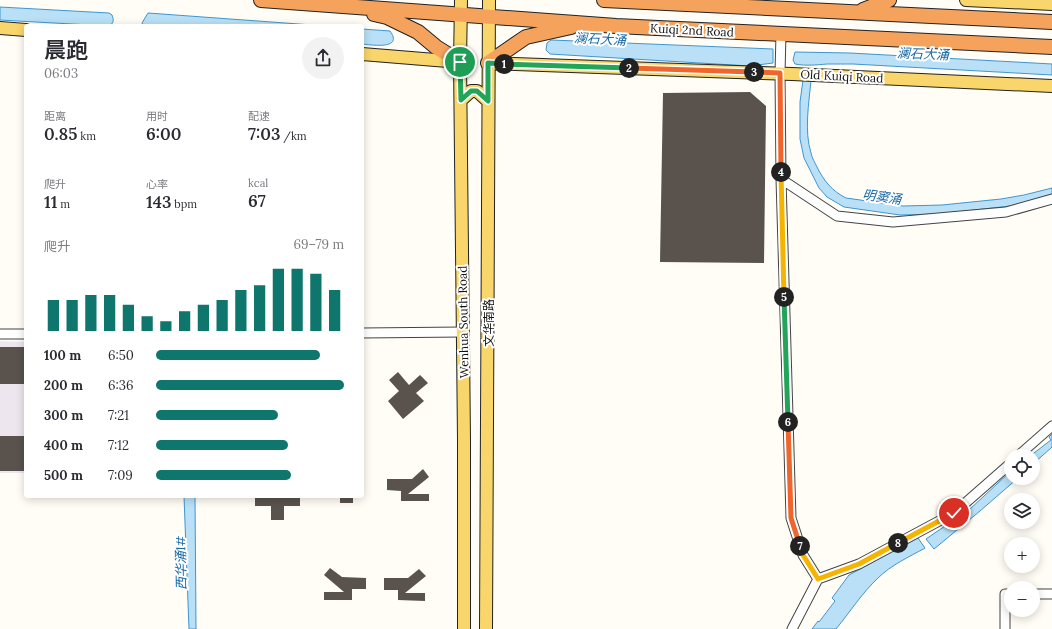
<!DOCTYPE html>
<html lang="zh">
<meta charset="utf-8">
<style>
body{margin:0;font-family:Lora,"Noto Sans SC",serif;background:#f2f2f3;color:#2b2b33;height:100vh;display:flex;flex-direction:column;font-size:15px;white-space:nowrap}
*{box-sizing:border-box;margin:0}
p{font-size:13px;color:#7c7c81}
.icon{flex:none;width:22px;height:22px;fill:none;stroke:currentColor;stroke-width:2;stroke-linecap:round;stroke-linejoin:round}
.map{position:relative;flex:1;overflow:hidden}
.drawer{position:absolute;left:24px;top:24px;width:340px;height:474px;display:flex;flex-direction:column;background:#fff;border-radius:4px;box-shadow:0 2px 10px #0003}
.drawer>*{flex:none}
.buttons{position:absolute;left:1004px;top:449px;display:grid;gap:8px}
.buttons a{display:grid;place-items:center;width:36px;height:36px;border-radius:50%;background:#fff;box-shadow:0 2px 10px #0003;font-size:20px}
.pin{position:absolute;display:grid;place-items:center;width:34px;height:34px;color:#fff;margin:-17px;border:2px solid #fff;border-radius:50%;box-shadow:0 1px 4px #0007}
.km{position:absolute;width:20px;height:20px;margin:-10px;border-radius:50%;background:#222;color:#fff;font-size:11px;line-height:20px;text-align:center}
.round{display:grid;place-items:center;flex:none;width:42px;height:42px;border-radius:21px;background:#f2f2f3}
.overview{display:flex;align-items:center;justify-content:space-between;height:68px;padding:0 20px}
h1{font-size:22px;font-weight:600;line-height:30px}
.figures{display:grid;grid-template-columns:repeat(3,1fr);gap:6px;height:68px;padding:4px 20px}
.figures div{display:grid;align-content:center}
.figures b{font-size:17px;font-weight:600}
.figures small{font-size:11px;font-weight:400}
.figures p{font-size:11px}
.chart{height:112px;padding:8px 20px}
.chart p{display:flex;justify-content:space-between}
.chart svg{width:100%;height:72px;margin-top:4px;stroke:#0f766e;stroke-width:6}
ul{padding:0 20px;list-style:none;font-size:13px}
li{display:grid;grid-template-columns:64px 48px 1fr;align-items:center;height:30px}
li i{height:10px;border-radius:5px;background:#0f766e}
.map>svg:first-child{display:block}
.industrial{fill:#eee6ef}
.water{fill:#b9e0f7;stroke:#3f96cf}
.building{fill:#5a524d}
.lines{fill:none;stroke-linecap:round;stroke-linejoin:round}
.minor-casing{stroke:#444;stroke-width:11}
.major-casing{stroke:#222;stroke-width:14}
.highway-casing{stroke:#222;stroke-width:16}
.minor{stroke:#fff;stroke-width:9}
.major{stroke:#f9d66b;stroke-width:12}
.highway{stroke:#f5a25d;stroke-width:14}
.split-1-casing{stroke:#fff;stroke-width:8}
.split-2-casing{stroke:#fff;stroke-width:8}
.split-3-casing{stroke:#fff;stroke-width:8}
.split-4-casing{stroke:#fff;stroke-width:8}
.split-5-casing{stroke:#fff;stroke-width:8}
.split-6-casing{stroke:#fff;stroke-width:8}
.split-7-casing{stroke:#fff;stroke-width:8}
.split-8-casing{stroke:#fff;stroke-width:8}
.split-9-casing{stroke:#fff;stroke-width:8}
.split-1{stroke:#22a559;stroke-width:5}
.split-2{stroke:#22a559;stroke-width:5}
.split-3{stroke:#f0652b;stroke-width:5}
.split-4{stroke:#f0652b;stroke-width:5}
.split-5{stroke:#f5b400;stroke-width:5}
.split-6{stroke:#22a559;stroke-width:5}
.split-7{stroke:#f0652b;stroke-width:5}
.split-8{stroke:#f5b400;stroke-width:5}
.split-9{stroke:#f5b400;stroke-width:5}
.labels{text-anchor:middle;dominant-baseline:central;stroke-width:4;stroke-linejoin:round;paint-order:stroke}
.street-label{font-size:12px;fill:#111;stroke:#fff}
.water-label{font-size:13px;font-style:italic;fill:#1768a6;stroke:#fff}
</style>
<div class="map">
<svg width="1052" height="629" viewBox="0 0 1052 629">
<rect width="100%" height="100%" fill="#fffdf5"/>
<path class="industrial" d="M0,341L26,342V473H0Z"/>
<path class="water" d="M0,7L109,13L112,15C114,20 114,24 108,26L0,20Z
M148,13L326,26H143L142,23Z
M362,29L390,31C404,50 371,45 362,44Z
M551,40L773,49V63L750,66L550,54L546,50L547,43Z
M795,52L850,53L1052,64V75L853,64C845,64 836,64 827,64C816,65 806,66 795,64L793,60Z
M803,80H811C809,103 804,131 811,153C812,158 815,163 817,167C824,181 832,191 846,198L903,206L942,205L1001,199L1024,195L1052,188V195L1010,206L938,214L900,215L844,207L827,197L819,188L804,158L800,139V102Z
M1052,434V447L1033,464V456H1030L1051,440L1049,437Z
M1011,471V478H1018L980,511L934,549L926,539L970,509Z
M184,496H195L196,629H189Z
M918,538L925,548C909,557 891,565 878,578C862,593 850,612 836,629H812L818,621L819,622L835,601L832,598L849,575Z"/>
<path class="building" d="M750,92L766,106L764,263L660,262L663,93Z
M0,347H26V384H0Z
M398,372L409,385L420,375L428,383L416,393L424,401L403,419L388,401L399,391L389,380Z
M0,436H26V471H0Z
M423,469L429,477L408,494H429V501H401V491L387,490V479H412Z
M255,496H300V506H284V520H271V506H255Z
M340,496H353V503H340Z
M330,568L342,577L366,578V589H352V600H324V592H344L324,575Z
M419,569L426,576L405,593H425V601L398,600V590H384V578H408Z"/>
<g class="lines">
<g class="minor-casing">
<path id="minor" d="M781,34L780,73L781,179L791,518L803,555L818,579
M781,179L837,216L893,222L1006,212L1052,199
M362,333L463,332
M0,334H26
M1018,456L1052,426
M1033,594H1052
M792,629L818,579L859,564L954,513L1011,463
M1005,629V594H1011"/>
</g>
<g class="major-casing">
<path id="major" d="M461,0L460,62L464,439V629
M966,0L1052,4
M0,28L26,30
M362,54L460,62
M488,63L792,74L1052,86
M461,100L471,91H477L488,101
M486,629L489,0"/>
</g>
<g class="highway-casing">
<path id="highway" d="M261,0L616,26L1052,47
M604,0L1052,22
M863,10L889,0
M374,14L387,17L418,32L436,47L460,62
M488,63L526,37L571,27"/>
</g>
<use href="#minor" class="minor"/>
<use href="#major" class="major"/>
<use href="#highway" class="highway"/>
</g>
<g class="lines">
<g class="split-1-casing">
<path id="split-1" d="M460,62L461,100L471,91H477L488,101V63L504,64"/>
</g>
<g class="split-2-casing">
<path id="split-2" d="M504,64L629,68"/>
</g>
<g class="split-3-casing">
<path id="split-3" d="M629,68L754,72"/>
</g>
<g class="split-4-casing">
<path id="split-4" d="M754,72L780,73L781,172"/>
</g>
<g class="split-5-casing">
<path id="split-5" d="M781,172L784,297"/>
</g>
<g class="split-6-casing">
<path id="split-6" d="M784,297L788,422"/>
</g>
<g class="split-7-casing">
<path id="split-7" d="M788,422L791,518L800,546"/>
</g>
<g class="split-8-casing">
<path id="split-8" d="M800,546L803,555L818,579L859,564L898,543"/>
</g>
<g class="split-9-casing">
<path id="split-9" d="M898,543L954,513"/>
</g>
<use href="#split-1" class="split-1"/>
<use href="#split-2" class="split-2"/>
<use href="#split-3" class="split-3"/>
<use href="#split-4" class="split-4"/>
<use href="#split-5" class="split-5"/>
<use href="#split-6" class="split-6"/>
<use href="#split-7" class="split-7"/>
<use href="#split-8" class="split-8"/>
<use href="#split-9" class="split-9"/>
</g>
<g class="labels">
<g class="street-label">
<text transform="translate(692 30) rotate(3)">Kuiqi 2nd Road</text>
<text transform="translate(842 76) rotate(3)">Old Kuiqi Road</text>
<text transform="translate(463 322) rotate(-91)">Wenhua South Road</text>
<text transform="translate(488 323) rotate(-90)">文华南路</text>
</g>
<g class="water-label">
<text transform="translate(600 39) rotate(3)">澜石大涌</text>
<text transform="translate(923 54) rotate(2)">澜石大涌</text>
<text transform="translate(882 197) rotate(8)">明窦涌</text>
<text transform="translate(181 563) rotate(-91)">西华涌1#</text>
</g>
</g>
</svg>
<div class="buttons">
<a><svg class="icon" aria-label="locate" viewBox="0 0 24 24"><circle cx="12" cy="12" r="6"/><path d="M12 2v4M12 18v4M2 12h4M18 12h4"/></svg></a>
<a><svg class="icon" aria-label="layers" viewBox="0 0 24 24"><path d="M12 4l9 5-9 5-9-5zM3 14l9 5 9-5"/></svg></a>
<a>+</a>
<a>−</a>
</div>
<div class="pin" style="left:460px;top:62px;background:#1e9e55"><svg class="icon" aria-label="arrive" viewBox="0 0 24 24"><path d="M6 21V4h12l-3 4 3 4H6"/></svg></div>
<div class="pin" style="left:954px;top:513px;background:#d93025"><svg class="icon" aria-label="check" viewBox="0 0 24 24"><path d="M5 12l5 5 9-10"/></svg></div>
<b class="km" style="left:504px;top:64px">1</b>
<b class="km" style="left:629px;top:68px">2</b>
<b class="km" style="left:754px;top:72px">3</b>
<b class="km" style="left:781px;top:172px">4</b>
<b class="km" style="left:784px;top:297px">5</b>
<b class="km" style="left:788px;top:422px">6</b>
<b class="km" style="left:800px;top:546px">7</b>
<b class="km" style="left:898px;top:543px">8</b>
<section class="drawer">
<div class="overview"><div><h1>晨跑</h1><p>06:03</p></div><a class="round"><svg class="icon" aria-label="share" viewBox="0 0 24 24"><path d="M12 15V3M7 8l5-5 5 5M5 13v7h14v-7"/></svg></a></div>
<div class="figures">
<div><p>距离</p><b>0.85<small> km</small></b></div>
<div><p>用时</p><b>6:00</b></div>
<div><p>配速</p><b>7:03<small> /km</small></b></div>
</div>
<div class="figures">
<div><p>爬升</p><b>11<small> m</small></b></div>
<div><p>心率</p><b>143<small> bpm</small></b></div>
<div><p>kcal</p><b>67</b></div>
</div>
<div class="chart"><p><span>爬升</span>69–79 m</p>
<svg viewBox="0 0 160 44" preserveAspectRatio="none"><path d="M5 44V25M15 44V25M25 44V22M35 44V22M45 44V28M55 44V35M65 44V38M75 44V32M85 44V28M95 44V25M105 44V19M115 44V16M125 44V6M135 44V6M145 44V9M155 44V19"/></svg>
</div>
<ul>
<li><b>100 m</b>6:50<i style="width:87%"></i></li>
<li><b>200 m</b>6:36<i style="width:100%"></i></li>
<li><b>300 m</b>7:21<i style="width:65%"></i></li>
<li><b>400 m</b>7:12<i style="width:70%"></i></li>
<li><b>500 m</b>7:09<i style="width:72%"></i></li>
</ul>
</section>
</div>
